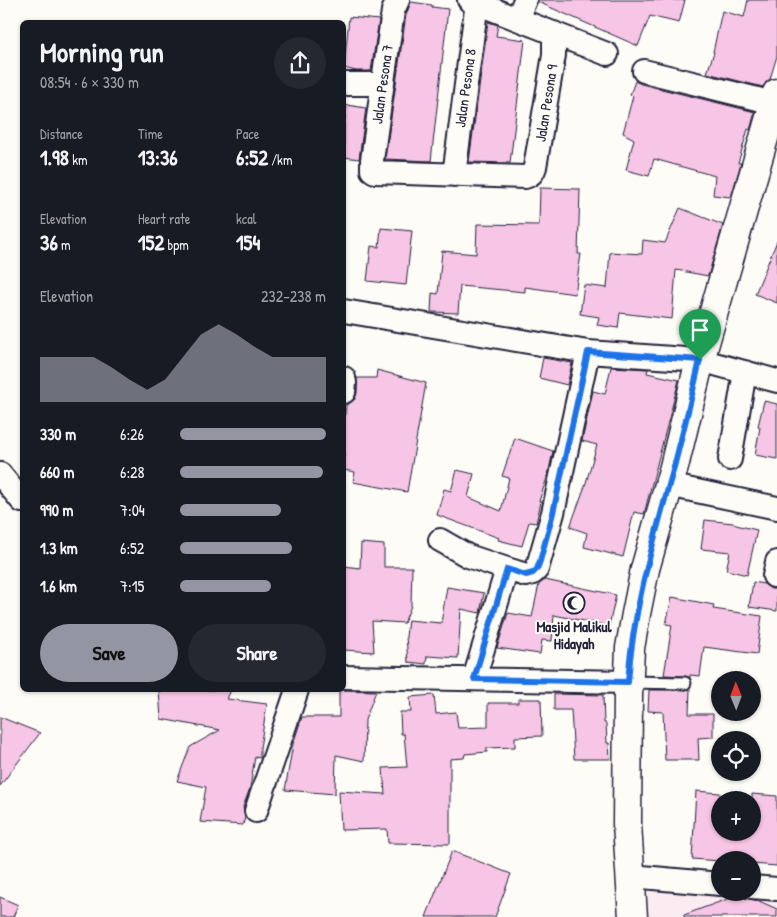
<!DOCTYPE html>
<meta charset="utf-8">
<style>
body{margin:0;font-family:"Patrick Hand",sans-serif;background:#242831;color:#f1f3f6;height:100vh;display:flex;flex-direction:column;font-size:19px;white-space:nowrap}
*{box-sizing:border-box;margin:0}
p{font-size:16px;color:#9ea1a6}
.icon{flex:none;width:28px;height:28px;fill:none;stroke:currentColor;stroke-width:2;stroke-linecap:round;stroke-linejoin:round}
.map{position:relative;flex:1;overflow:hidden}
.side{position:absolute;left:20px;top:20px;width:326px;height:672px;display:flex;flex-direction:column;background:#171b24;border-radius:8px;box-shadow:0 1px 4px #0004}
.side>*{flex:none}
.needle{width:32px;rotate:359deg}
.controls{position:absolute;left:711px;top:671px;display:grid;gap:10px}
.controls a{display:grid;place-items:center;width:50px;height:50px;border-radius:50%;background:#171b24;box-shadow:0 1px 4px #0004;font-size:25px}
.pin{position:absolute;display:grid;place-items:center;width:42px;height:42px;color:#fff;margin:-51px -21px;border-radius:50% 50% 50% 0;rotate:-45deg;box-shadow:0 0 5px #0007}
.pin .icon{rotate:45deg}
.round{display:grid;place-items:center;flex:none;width:52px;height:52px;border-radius:26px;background:#242831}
.head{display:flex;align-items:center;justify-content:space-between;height:85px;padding:0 20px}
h1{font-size:28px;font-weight:800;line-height:38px}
.stats{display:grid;grid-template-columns:repeat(3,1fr);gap:8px;height:85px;padding:5px 20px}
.stats div{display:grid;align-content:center}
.stats b{font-size:21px;font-weight:800}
.stats small{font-size:14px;font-weight:400}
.stats p{font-size:14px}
.chart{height:140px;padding:10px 20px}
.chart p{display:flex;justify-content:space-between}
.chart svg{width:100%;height:90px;margin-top:5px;fill:#9495a2;opacity:.7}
.button{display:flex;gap:10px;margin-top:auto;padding:10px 20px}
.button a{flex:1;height:58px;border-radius:30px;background:#9495a2;color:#111;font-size:20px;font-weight:800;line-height:58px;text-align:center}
.button a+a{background:#242831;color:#f1f3f6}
ul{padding:0 20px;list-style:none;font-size:16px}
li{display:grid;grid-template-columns:80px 60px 1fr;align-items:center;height:38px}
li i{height:12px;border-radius:6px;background:#9495a2}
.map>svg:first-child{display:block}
.built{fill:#fbecf2}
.building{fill:#f7c5e5;stroke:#22223b}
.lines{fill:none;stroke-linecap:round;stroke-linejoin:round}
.service-casing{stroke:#22223b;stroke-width:15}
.minor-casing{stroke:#22223b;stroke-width:26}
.tertiary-casing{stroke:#22223b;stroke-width:31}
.service{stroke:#fdfcf7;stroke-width:11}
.minor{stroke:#fdfcf7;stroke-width:22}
.tertiary{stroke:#fdfcf7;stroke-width:28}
.route-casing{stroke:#fff;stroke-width:10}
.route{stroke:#1a73e8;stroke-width:6}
.labels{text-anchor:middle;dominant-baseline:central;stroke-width:4;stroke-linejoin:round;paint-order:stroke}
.street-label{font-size:15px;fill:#22223b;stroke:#fdfcf7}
.poi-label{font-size:15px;font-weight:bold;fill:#22223b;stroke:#fdfcf7}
</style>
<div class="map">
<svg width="777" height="917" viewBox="0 0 777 917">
<rect width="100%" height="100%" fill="#fdfcf7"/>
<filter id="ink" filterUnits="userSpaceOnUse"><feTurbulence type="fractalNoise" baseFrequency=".02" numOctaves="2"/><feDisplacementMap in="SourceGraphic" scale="10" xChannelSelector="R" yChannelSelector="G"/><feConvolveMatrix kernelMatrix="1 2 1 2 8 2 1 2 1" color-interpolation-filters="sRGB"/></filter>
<g filter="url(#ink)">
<path class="built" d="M631,876L720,892H752L777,896V917H614Z"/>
<path class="building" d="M538,0H685L679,23L650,16L638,46L538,2Z
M748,0H777V56L770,79L766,82L763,87L707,73L714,52H713L722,11L744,17Z
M411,2L432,5V7L448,9L431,161L385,159L406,15Z
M349,17L379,20L371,71H356L344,68Z
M488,22L498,25L496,36L525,40L510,163L469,162Z
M635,81L641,84L755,112L750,130L748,129L738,163H741L731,197L713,195L715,176L654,159L649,176L626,170L634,139L623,133L633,96L630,95Z
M347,105L366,108L359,159L344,157V123Z
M540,188L580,189L578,254H581L575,294L525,287V292L460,286L458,313L431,312L432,293L438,294L442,251L476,254L477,224L539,225Z
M680,208L723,225L708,276L676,270L672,319L620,313L618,328L597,325L599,317L580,314L584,285L607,288L610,252L642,254L643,240L665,243Z
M381,228L412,231L406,285L367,281L371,246L379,247Z
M777,241V303L755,294Z
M543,358L572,363L567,385L539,378Z
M611,367L648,369L647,373L679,380L644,514L634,512L623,557L584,547L587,533L570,527L585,486L597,445L582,441L593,391L605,394Z
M377,370L426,383L407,492L353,482L355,472L344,470V424L346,405L355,399L357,393V378H376Z
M764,401L777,404V459L755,455L760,427L758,426Z
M515,438L553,451L548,475L539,501L541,502L536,523L529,522L522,546L498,540L499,538L437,515L444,489L451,491L457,470L474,474L468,497L501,511L509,478L502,476Z
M705,520L733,523L736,525L757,530L747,575L726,570L730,552L701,549Z
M361,543L384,545V567H412L411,606L404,623L372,621L374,652L344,650V566L360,568Z
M545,580L616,595L609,626L554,615L552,641L542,640L540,654L497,648L508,613L532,617L539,584Z
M753,582L764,584L771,589H777V611L749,607Z
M447,587L484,593L480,613L461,609L458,658L427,656L426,664L408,662L406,636L408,620L441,623Z
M672,597L714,605L713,609L762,616L757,654L704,647L700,676L690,675V678L685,676L664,675L672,625L666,624Z
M690,689L689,714H713V737L698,738L699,760H665L663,712L648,711L649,690H685Z
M159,690H231L227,699L267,704L260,748V758L255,757L250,788L243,807L245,817L243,825L200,822L206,787L177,781L190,747L220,730L161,719Z
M339,690L376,691L365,720L364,761L336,755L335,794L285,790L293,744L302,717H339Z
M554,694L603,695L604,723H606L607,743H609L610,759H574L571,710H554Z
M434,695L436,714L456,712L458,728L488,727V703H518V699H541L542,736L515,737V747L487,748V752L465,754L464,758L450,759V844L388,843L387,829L341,830L339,791L385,794L383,768L407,767L404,734H401L400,712H411L410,697Z
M0,717L40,733L0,786Z
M696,791L720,793V832H752V794L777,796V866L752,864V860L720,861L692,859Z
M452,851L511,874L495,917H426Z
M741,894L745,898L759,901L777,909V917H684V915Z
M0,897L18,905L13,917H0Z"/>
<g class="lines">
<g class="service-casing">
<path id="service" d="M628,682L685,683"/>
</g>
<g class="minor-casing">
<path id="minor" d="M398,0L393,11L372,160V170L375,172L525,177C531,175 533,173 535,167L554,55V33
M469,0L517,19L525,0
M517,19L607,54
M644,71L774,103
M344,84H383
M454,175L477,2
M344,311L588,352L700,360L777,381
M344,378L345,383L344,392
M730,459L745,372
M0,474L22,501
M668,485L777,508
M440,540L468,556L507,569L526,575L533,573L537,569L553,513L588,352
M774,576L777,562
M344,677L628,682
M474,679L507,569
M256,811L297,690
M631,876L720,884
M752,887L777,889"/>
</g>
<g class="tertiary-casing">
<path id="tertiary" d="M633,917L627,824L628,696L630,648L636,614L645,569L674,467L700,360L777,93"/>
</g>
<use href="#service" class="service"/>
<use href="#minor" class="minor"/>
<use href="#tertiary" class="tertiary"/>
</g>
</g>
<g class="lines" filter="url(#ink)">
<g class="route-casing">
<path id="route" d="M588,352L700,360C692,396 683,432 674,467C654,539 633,608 628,682L474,679L507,569L526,575L533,573L537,569L540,561L553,513Z"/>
</g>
<use href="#route" class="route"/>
</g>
<defs>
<g id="mosque-ring" transform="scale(1.125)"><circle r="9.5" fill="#fdfcf7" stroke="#22223b" stroke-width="1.5"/><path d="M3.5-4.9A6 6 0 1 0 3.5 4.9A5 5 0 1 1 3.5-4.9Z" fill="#22223b"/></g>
</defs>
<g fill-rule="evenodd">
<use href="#mosque-ring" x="574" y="603"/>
</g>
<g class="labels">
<g class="street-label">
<text transform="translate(382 84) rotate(-82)">Jalan Pesona 7</text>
<text transform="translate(465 88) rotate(-82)">Jalan Pesona 8</text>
<text transform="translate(546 103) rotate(-81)">Jalan Pesona 9</text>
</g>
<g class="poi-label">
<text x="574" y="626">Masjid Malikul<tspan x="574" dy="17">Hidayah</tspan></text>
</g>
</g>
</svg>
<div class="controls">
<a><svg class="needle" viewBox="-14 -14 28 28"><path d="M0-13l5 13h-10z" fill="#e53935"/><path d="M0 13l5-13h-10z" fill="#9ea1a6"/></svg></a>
<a><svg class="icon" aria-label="locate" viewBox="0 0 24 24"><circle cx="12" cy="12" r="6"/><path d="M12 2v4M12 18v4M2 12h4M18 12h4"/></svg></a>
<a>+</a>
<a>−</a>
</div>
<div class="pin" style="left:700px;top:360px;background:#1e9e55"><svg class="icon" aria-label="arrive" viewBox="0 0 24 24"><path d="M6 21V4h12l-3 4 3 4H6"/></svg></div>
<section class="side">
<div class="head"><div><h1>Morning run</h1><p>08:54 · 6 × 330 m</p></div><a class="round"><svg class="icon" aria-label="share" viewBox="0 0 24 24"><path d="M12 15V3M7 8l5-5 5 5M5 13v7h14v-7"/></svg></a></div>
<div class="stats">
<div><p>Distance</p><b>1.98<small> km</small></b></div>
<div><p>Time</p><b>13:36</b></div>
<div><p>Pace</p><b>6:52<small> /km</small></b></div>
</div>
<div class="stats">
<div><p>Elevation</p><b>36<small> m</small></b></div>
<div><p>Heart rate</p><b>152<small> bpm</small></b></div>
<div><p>kcal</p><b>154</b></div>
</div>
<div class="chart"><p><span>Elevation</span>232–238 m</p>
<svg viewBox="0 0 160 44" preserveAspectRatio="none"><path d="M0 44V22L10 22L20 22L30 22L40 27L50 33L60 38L70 33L80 22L90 11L100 6L110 11L120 17L130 22L140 22L150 22L160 22V44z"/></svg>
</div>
<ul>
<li><b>330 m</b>6:26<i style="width:100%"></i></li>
<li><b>660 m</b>6:28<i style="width:98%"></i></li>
<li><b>990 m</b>7:04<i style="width:69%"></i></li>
<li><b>1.3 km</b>6:52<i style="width:77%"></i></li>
<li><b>1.6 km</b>7:15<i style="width:62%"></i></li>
</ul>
<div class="button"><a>Save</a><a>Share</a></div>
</section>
</div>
